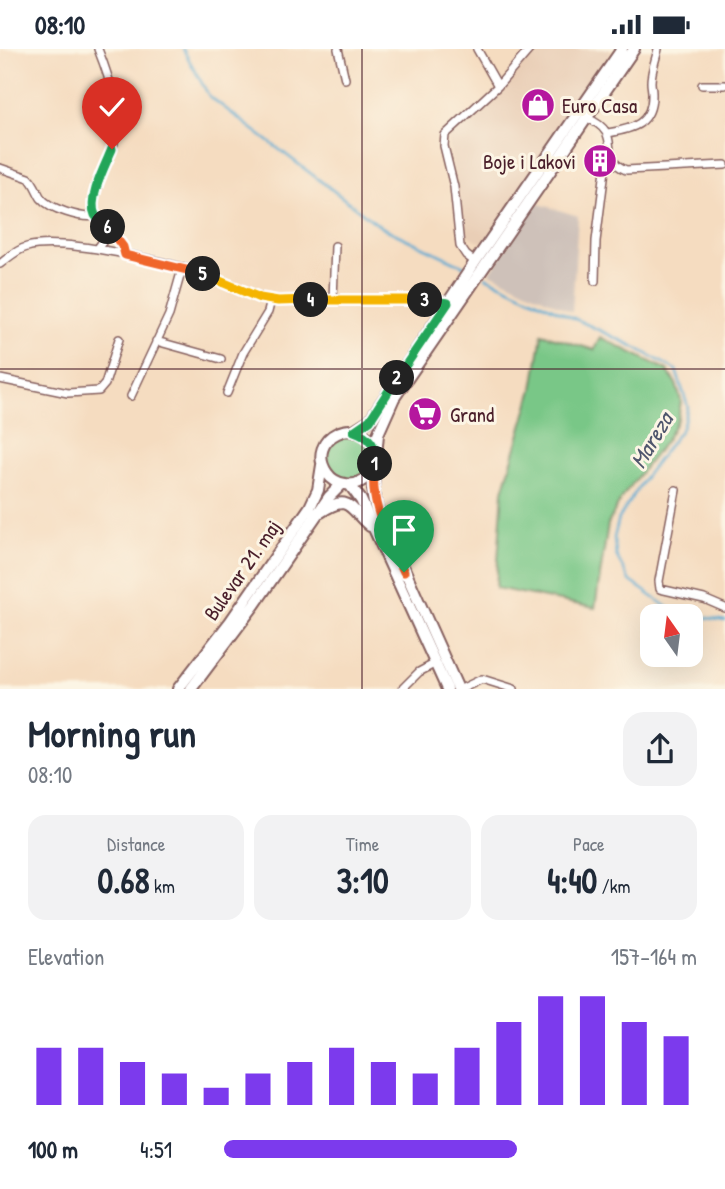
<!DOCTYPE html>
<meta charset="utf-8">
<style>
body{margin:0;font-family:"Patrick Hand",sans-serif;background:#f2f2f3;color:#1f2937;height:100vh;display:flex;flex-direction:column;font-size:26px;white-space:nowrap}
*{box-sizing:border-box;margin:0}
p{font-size:23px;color:#747a83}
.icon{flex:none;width:38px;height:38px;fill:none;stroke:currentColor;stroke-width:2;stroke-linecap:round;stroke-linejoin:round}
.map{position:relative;height:640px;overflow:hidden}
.side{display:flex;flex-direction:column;background:#fff;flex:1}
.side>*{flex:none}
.needle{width:46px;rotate:346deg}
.controls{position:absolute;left:640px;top:555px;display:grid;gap:14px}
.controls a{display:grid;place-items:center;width:63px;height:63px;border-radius:14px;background:#fff;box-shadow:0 7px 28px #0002;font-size:35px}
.pin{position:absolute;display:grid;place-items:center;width:60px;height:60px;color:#fff;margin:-72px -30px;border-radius:50% 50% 50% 0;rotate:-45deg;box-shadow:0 0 7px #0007}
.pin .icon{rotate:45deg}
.km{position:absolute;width:35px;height:35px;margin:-18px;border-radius:50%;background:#222;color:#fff;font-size:19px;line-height:35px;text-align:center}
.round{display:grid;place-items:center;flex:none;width:74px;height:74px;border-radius:21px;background:#f2f2f3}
.headline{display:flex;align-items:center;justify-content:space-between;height:119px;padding:0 28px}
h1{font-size:38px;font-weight:800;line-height:52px}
.figures{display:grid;grid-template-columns:repeat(3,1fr);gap:10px;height:119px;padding:7px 28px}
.figures div{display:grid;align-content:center;border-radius:18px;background:#f2f2f3;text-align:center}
.figures b{font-size:35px;font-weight:800}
.figures small{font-size:19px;font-weight:400}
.figures p{font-size:19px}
.chart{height:196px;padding:14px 28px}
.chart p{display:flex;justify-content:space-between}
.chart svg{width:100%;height:126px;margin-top:7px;stroke:#7c3aed;stroke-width:6}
ul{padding:0 28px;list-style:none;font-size:23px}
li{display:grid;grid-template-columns:112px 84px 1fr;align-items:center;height:52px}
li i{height:18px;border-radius:9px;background:#7c3aed}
.status{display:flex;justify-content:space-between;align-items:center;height:49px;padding:0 35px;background:#fff;direction:ltr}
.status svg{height:19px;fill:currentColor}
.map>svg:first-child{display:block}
.built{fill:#e9ceb6}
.industrial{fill:#cec1b9}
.green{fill:#79c787;stroke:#627359;stroke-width:2}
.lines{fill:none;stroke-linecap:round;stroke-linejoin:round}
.stream{stroke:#56a9d1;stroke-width:2.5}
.street-casing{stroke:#86615f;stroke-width:10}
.primary-casing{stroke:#86615f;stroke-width:14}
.street{stroke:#fff;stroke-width:7}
.primary{stroke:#fff;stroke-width:10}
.split-1-casing{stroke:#fff;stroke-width:14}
.split-2-casing{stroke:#fff;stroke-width:14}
.split-3-casing{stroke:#fff;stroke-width:14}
.split-4-casing{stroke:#fff;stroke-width:14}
.split-5-casing{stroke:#fff;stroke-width:14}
.split-6-casing{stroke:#fff;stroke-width:14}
.split-7-casing{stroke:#fff;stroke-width:14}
.split-1{stroke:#f0652b;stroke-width:9}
.split-2{stroke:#22a559;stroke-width:9}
.split-3{stroke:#22a559;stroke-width:9}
.split-4{stroke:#f5b400;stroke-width:9}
.split-5{stroke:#f5b400;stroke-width:9}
.split-6{stroke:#f0652b;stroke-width:9}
.split-7{stroke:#22a559;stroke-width:9}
.grid{fill:none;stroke:#4a1f2b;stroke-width:2;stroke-opacity:0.55}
.labels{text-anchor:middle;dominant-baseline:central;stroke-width:6;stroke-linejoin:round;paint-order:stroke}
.poi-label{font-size:21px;fill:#4a1f2b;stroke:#fcf5e5;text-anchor:start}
.street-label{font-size:21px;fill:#4a1f2b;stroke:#fcf5e5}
.water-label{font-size:23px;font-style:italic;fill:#4f566d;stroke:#fcf5e5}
</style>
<div class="status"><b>08:10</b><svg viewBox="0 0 49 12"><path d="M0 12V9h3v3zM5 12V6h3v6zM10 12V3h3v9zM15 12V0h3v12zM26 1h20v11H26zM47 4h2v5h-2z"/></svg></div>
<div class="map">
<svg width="725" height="640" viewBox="0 0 725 640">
<rect width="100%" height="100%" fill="#fcf5e5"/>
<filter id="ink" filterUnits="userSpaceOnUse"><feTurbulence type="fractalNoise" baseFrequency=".0143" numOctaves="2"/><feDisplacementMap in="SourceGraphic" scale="14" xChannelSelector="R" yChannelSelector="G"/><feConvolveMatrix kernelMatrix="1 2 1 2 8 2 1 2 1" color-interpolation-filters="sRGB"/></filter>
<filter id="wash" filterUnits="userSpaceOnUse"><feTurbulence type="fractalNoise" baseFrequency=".00686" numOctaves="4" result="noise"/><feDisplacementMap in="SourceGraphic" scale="28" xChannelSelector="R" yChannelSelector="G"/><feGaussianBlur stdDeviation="1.57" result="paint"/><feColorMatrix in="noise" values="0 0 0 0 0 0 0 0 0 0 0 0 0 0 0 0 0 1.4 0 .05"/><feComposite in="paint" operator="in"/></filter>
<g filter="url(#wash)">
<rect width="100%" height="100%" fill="#f5dcc0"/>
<path class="built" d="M535,0H609L611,4L485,195L463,185L448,90L449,85L516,25Z"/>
<path class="industrial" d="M536,154L578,167L572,263L490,224Z"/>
<path class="green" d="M542,285L594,301L600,288L667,321L676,335L681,352L678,370L666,391L622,448L608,475L595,559L496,539L503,442L533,340Z
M327 409a22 22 0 1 1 44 0a22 22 0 1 1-44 0Z"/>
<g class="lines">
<path class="stream" d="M183,0L209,47L381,178L466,218
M486,228L633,297L676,321L688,358L682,379L645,428L619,469L614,489L616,506L629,531L674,563L725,572"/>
</g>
</g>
<g filter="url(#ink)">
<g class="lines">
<g class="street-casing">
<path id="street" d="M98,0C110,30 123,69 112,101C105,119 94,137 93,157C93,172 121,185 125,206
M338,0L345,30
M477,0L498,37
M702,36H725
M587,69C627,86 594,107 626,121L725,116
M608,84C633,80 653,75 652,44C652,40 651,37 651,33C651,22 656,10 658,0
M0,119L29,129C35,135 37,143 41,149C50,160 82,170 95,167
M98,199L111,181
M475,213L466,206L460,197L454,138L444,97L445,86L498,37L530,0
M0,215C8,209 16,201 27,198C62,188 170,213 206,226C228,234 248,247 271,251H433L448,254
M595,232L596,192L606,113L610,106
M333,251L335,197
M156,292L221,310
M0,330L68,344L99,342L105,335L119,290
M227,344L243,304L268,263L271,251
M131,347L169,266L182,220
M676,441L659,532L660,540L704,550L725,559
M402,640L419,623L434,615
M461,640L482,630L514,640"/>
</g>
<g class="primary-casing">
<path id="primary" d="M354,381L370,371L475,213L622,0
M373,421C367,430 357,437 345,435C338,434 331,430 327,424C303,389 362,360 375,402
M350,436L361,451L447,640
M321,463C350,443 350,461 370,477
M178,640L230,573L310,458L318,441L322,416
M191,640L255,555L329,448L342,435
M458,640L376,457L373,440L378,385L394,349L634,0"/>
</g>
<use href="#street" class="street"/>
<use href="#primary" class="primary"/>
</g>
</g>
<g class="lines" filter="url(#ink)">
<g class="split-1-casing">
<path id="split-1" d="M375,415C368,456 388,486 404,523"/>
</g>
<g class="split-2-casing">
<path id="split-2" d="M375,415C378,398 370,387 354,382L370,371L397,329"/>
</g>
<g class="split-3-casing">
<path id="split-3" d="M397,329L448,254L425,251"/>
</g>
<g class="split-4-casing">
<path id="split-4" d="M311,251H425"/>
</g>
<g class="split-5-casing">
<path id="split-5" d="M203,225L260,249L278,252L311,251"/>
</g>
<g class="split-6-casing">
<path id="split-6" d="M108,178L123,198L125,206L203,225"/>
</g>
<g class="split-7-casing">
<path id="split-7" d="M108,178C103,174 98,171 95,166C87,150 106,115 112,100"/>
</g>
<use href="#split-1" class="split-1"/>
<use href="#split-2" class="split-2"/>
<use href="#split-3" class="split-3"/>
<use href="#split-4" class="split-4"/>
<use href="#split-5" class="split-5"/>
<use href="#split-6" class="split-6"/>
<use href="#split-7" class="split-7"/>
</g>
<path class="grid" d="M362,0V640M0,320H725"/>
<defs>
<g id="shop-disc" transform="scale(1.75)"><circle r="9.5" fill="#b5179e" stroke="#fcf5e5"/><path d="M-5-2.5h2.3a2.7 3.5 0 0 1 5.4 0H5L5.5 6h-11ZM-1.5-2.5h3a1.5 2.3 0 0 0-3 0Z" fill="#fff"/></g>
<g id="building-disc" transform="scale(1.75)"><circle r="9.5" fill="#b5179e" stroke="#fcf5e5"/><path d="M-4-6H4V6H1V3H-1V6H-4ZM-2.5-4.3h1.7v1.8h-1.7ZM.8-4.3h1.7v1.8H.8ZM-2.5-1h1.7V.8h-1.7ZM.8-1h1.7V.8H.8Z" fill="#fff"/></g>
<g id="supermarket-disc" transform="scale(1.75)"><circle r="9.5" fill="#b5179e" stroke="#fcf5e5"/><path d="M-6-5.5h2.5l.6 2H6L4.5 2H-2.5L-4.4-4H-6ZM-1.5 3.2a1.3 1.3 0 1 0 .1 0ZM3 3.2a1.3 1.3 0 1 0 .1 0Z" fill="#fff"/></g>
</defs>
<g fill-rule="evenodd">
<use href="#shop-disc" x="538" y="56"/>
<use href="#building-disc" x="600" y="112"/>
<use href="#supermarket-disc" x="425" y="365"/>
</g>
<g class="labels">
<g class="poi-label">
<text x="562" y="56">Euro Casa</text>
<text x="576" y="112" text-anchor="end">Boje i Lakovi</text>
<text x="450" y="365">Grand</text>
</g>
<g class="street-label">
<text transform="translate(242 521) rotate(-55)">Bulevar 21. maj</text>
</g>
<g class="water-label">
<text transform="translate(651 391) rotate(-59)">Mareza</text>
</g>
</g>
</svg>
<div class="controls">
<a><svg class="needle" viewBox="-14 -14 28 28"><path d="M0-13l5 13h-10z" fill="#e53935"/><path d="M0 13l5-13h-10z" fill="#747a83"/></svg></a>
</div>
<div class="pin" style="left:404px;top:523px;background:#1e9e55"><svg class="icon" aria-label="arrive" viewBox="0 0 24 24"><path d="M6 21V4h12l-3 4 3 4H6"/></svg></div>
<div class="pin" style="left:112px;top:100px;background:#d93025"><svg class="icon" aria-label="check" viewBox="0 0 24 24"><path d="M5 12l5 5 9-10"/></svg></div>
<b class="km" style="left:375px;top:415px">1</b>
<b class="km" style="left:397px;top:329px">2</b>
<b class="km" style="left:425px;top:251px">3</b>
<b class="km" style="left:311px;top:251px">4</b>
<b class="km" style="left:203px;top:225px">5</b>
<b class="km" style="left:108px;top:178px">6</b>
</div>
<section class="side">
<div class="headline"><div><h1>Morning run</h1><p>08:10</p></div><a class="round"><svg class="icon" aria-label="share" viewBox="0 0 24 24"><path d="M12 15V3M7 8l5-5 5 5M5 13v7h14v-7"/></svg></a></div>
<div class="figures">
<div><p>Distance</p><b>0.68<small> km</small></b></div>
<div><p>Time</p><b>3:10</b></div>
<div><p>Pace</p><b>4:40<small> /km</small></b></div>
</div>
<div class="chart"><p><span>Elevation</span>157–164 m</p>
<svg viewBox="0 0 160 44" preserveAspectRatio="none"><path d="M5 44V24M15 44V24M25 44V29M35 44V33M45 44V38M55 44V33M65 44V29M75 44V24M85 44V29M95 44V33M105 44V24M115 44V15M125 44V6M135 44V6M145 44V15M155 44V20"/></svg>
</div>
<ul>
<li><b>100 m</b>4:51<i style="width:62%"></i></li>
</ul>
</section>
